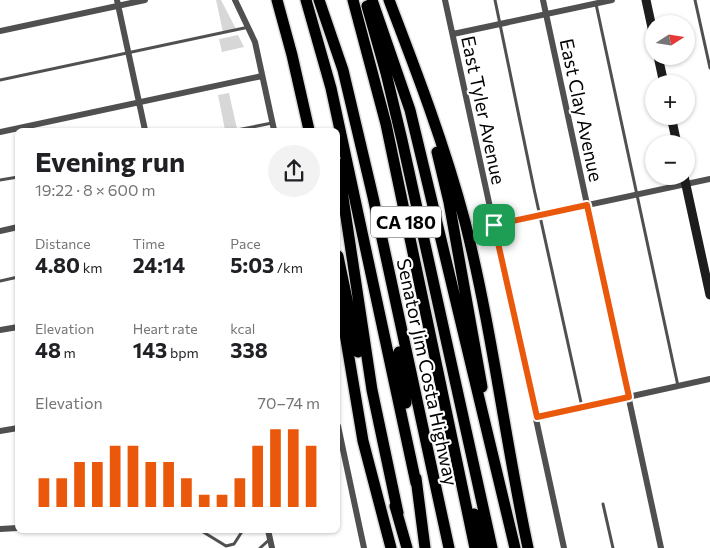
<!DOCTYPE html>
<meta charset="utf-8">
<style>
body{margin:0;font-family:Commissioner,sans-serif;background:#f2f2f2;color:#202124;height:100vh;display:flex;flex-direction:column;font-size:19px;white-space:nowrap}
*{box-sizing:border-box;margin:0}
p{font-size:16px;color:#757577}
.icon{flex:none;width:28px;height:28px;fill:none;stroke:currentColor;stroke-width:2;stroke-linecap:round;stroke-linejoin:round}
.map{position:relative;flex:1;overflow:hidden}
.drawer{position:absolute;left:15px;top:128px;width:325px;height:405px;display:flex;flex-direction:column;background:#fff;border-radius:8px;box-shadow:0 1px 4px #0004}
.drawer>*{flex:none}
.needle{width:32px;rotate:78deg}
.buttons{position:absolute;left:645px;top:15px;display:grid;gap:10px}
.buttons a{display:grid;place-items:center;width:50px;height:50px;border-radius:50%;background:#fff;box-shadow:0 1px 4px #0004;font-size:25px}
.pin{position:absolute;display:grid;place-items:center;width:42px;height:42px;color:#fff;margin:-21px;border-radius:10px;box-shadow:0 2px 8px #0006}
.round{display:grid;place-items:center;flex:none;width:52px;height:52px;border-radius:26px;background:#f2f2f2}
.head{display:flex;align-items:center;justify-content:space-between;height:85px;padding:0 20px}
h1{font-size:28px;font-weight:700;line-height:38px}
.metrics{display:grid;grid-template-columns:repeat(3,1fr);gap:8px;height:85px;padding:5px 20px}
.metrics div{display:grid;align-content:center}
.metrics b{font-size:21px;font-weight:700}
.metrics small{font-size:14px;font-weight:400}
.metrics p{font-size:14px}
.chart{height:140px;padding:10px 20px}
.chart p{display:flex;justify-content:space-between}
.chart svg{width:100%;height:90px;margin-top:5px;stroke:#ea580c;stroke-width:6}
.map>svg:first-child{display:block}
.green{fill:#d7d7d7}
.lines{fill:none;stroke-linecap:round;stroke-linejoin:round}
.highway-casing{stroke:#dbdbdb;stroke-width:14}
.lane{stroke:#505050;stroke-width:3}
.street{stroke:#505050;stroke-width:6}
.secondary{stroke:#1d1d1d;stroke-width:9}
.highway{stroke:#000;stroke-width:11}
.route-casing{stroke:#fff;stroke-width:10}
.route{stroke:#ea580c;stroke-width:6}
.labels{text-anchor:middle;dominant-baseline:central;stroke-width:4;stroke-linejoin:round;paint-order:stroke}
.shield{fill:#fff;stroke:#4c4c4c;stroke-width:1}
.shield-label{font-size:18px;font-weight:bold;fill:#000}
.street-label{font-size:19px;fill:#000;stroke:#fff}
</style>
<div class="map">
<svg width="710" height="548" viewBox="0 0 710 548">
<rect width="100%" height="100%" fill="#fff"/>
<path class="green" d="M216,0H221L236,29L223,32Z
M238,35L244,47L222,52L219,39Z
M229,93L237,129L225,130L218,95Z"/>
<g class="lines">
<g class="highway-casing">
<path id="highway" d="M277,0L292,55L309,130
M306,0L331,88L416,483
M319,0L343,70L373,197L449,548
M353,0L386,124L475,548
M372,0L410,110L515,548
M389,0C417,73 445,146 465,222C492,329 505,440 528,548
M367,6L386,73L402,140L492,548
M437,152L449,202L482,387
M338,164L372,390L398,513
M338,256L358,352
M338,292L363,441L391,548
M399,352L406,403
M416,478L425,548
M395,506L407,548
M474,514L485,548"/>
</g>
<path class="lane" d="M495,0L534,189L582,407
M695,0L710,68
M596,4L678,386
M0,80L249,27
M237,130L272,123
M0,180L18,177
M0,281L18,277
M603,504L613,548
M200,530L226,546L234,544L243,530
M260,548L270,539"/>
<path class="street" d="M117,0L145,130
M235,0L255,42L274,130
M445,0L564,548
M543,0L661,548
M0,31L145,0
M453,34L612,0
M0,132L262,76
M494,225L710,179
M0,231L18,227
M0,330L18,327
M537,417L710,379
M338,426L364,548
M0,431L18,428
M0,529L18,528
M268,530L272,548"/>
<path class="secondary" d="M646,0L654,37
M658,56L664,84
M671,116L677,144
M684,176L710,295"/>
<use href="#highway" class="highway"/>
</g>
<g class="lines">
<g class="route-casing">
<path id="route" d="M587,205L629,397L537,417L494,225Z"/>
</g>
<use href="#route" class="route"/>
</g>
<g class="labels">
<rect class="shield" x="371" y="206.5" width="70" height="31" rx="4"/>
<g class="shield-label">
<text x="406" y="222">CA 180</text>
</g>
<g class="street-label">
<text transform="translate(484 110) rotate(78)">East Tyler Avenue</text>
<text transform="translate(582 110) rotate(78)">East Clay Avenue</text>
<text transform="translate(428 372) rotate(78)">Senator Jim Costa Highway</text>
</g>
</g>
</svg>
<div class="buttons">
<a><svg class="needle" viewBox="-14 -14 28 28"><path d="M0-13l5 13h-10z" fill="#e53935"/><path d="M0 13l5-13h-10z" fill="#757577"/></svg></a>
<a>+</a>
<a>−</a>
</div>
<div class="pin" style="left:494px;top:225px;background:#1e9e55"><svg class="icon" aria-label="arrive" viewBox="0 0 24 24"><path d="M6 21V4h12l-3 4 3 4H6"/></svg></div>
<section class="drawer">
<div class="head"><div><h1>Evening run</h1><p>19:22 · 8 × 600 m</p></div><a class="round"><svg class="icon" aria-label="share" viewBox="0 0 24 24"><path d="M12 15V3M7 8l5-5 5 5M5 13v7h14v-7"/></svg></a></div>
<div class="metrics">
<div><p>Distance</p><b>4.80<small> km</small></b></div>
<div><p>Time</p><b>24:14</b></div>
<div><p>Pace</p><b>5:03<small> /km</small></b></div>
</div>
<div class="metrics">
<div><p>Elevation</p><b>48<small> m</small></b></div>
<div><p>Heart rate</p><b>143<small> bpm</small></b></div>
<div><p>kcal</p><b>338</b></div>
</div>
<div class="chart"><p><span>Elevation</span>70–74 m</p>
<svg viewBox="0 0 160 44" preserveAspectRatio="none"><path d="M5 44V30M15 44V30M25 44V22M35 44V22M45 44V14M55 44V14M65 44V22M75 44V22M85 44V30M95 44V38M105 44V38M115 44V30M125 44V14M135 44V6M145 44V6M155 44V14"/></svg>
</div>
</section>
</div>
